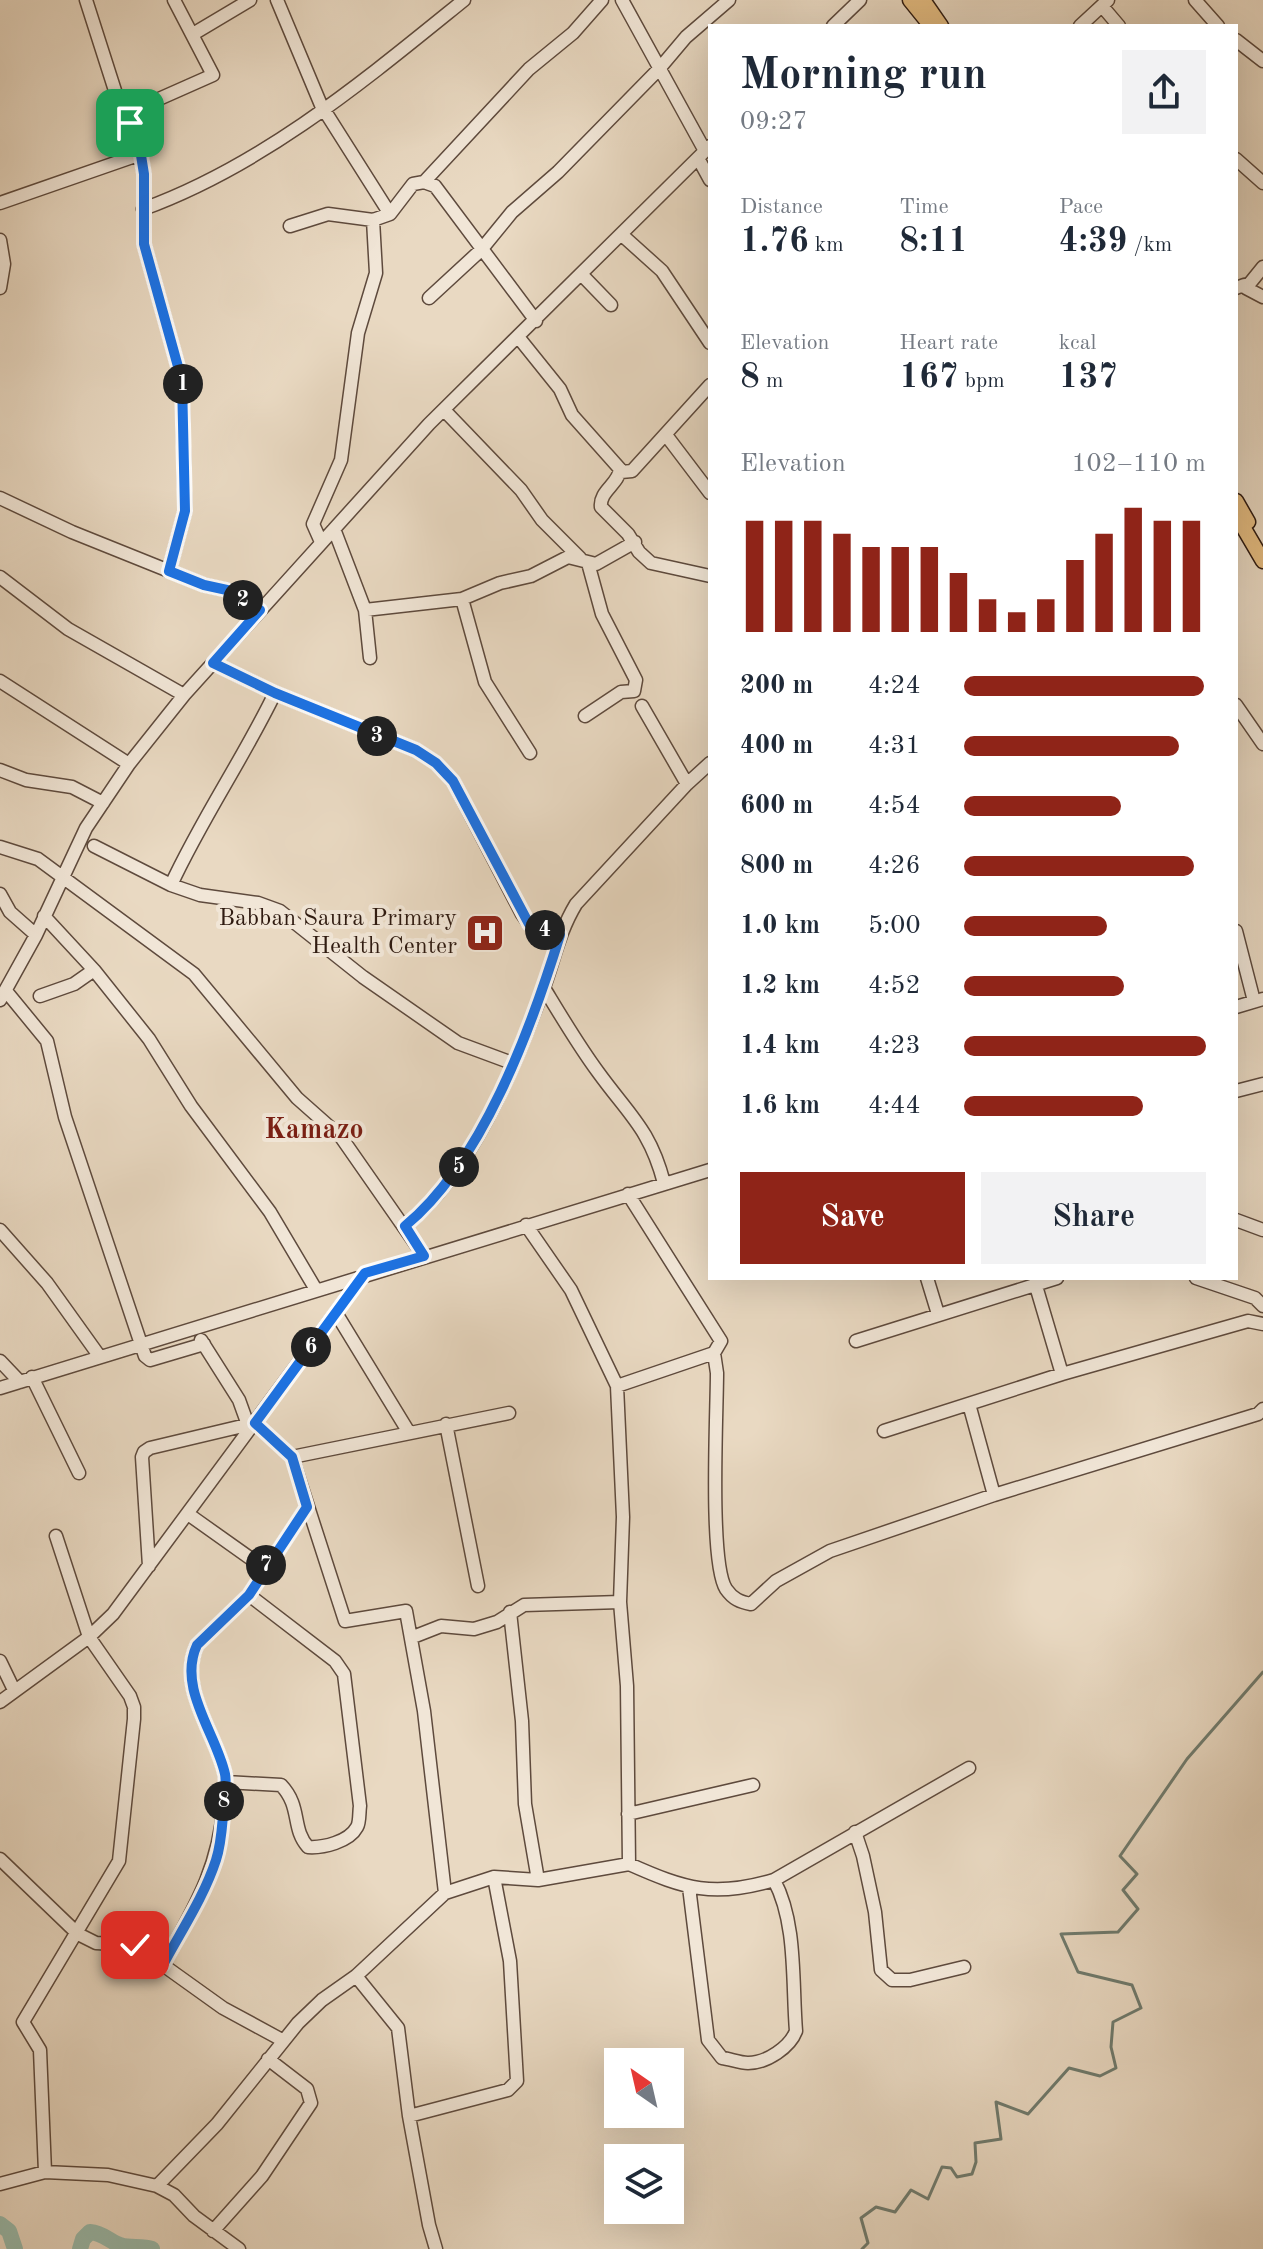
<!DOCTYPE html>
<meta charset="utf-8">
<style>
body{margin:0;font-family:"Old Standard TT",serif;background:#f2f2f3;color:#1f2937;height:100vh;display:flex;flex-direction:column;font-size:30px;white-space:nowrap}
*{box-sizing:border-box;margin:0}
p{font-size:26px;color:#747a83}
.icon{flex:none;width:44px;height:44px;fill:none;stroke:currentColor;stroke-width:2;stroke-linecap:round;stroke-linejoin:round}
.map{position:relative;flex:1;overflow:hidden}
.details{position:absolute;left:708px;top:24px;width:530px;height:1256px;display:flex;flex-direction:column;background:#fff;border-radius:0px;box-shadow:0 8px 32px #0002}
.details>*{flex:none}
.needle{width:52px;rotate:326deg}
.fabs{position:absolute;left:604px;top:2048px;display:grid;gap:16px}
.fabs a{display:grid;place-items:center;width:80px;height:80px;border-radius:0px;background:#fff;box-shadow:0 8px 32px #0002;font-size:40px}
.pin{position:absolute;display:grid;place-items:center;width:68px;height:68px;color:#fff;margin:-34px;border-radius:16px;box-shadow:0 4px 12px #0006}
.km{position:absolute;width:40px;height:40px;margin:-20px;border-radius:50%;background:#222;color:#fff;font-size:22px;line-height:40px;text-align:center}
.round{display:grid;place-items:center;flex:none;width:84px;height:84px;border-radius:0px;background:#f2f2f3}
.headline{display:flex;align-items:center;justify-content:space-between;height:136px;padding:0 32px}
h1{font-size:44px;font-weight:800;line-height:60px}
.stats{display:grid;grid-template-columns:repeat(3,1fr);gap:12px;height:136px;padding:8px 32px}
.stats div{display:grid;align-content:center}
.stats b{font-size:34px;font-weight:800}
.stats small{font-size:22px;font-weight:400}
.stats p{font-size:22px}
.chart{height:224px;padding:16px 32px}
.chart p{display:flex;justify-content:space-between}
.chart svg{width:100%;height:144px;margin-top:8px;stroke:#8f2418;stroke-width:6}
.primary-button{display:flex;gap:16px;margin-top:auto;padding:16px 32px}
.primary-button a{flex:1;height:92px;border-radius:0px;background:#8f2418;color:#fff;font-size:32px;font-weight:800;line-height:92px;text-align:center}
.primary-button a+a{background:#f2f2f3;color:#1f2937}
ul{padding:0 32px;list-style:none;font-size:26px}
li{display:grid;grid-template-columns:128px 96px 1fr;align-items:center;height:60px}
li i{height:20px;border-radius:10px;background:#8f2418}
.map>svg:first-child{display:block}
.lines{fill:none;stroke-linecap:round;stroke-linejoin:round}
.stream{stroke:#6f7b6e;stroke-width:3}
.river{stroke:#99bbac;stroke-width:16}
.minor-casing{stroke:#5e4a3d;stroke-width:15}
.major-casing{stroke:#2f1b11;stroke-width:17}
.minor{stroke:#f1e6d7;stroke-width:12}
.major{stroke:#e4bc81;stroke-width:14}
.route-casing{stroke:#fff;stroke-width:16}
.route{stroke:#1a73e8;stroke-width:10}
.labels{text-anchor:middle;dominant-baseline:central;stroke-width:8;stroke-linejoin:round;paint-order:stroke}
.poi-label{font-size:24px;fill:#2f1b11;stroke:#f1e6d7;text-anchor:end}
.quarter-label{font-size:28px;font-weight:bold;fill:#7a1f14;stroke:#f1e6d7}
</style>
<div class="map">
<svg width="1263" height="2249" viewBox="0 0 1263 2249">
<rect width="100%" height="100%" fill="#e9d9c2"/>
<filter id="stains"><feTurbulence type="fractalNoise" baseFrequency=".0025" numOctaves="4"/><feColorMatrix values="0 0 0 0 .2 0 0 0 0 .09 0 0 0 0 .02 0 0 0 .5 -.17"/></filter>
<radialGradient id="worn" r=".72"><stop offset=".6" stop-color="#630" stop-opacity="0"/><stop offset="1" stop-color="#630" stop-opacity=".3"/></radialGradient>
<g class="lines">
<path class="stream" d="M862,2249L868,2243L861,2218L876,2207L895,2212L911,2190L928,2199L942,2167L951,2168L957,2177L972,2174L976,2162L975,2143L1001,2139L996,2102L1028,2114L1069,2068L1100,2076L1116,2068L1111,2047L1113,2022L1141,2008L1132,1985L1078,1972L1061,1934L1118,1932L1138,1909L1123,1890L1137,1874L1120,1856L1187,1759L1263,1672"/>
<path class="river" d="M0,2224L9,2231L15,2249
M80,2249L83,2239L90,2232C103,2233 109,2241 120,2245C130,2249 142,2245 152,2249"/>
<g class="minor-casing">
<path id="minor" d="M86,0L118,100L139,143L144,174V244L182,381L185,511L169,571
M277,0L321,105L390,214L373,220L376,273L358,333L341,460L313,524L321,542
M622,0L705,151
M1195,0L1218,26
M1102,6L1119,26
M833,26L860,0
M1080,26L1108,0
M193,34L250,0
M1236,40L1263,61
M125,114L213,75L174,0
M698,158L710,180
M1236,159L1263,183
M424,182L529,69L573,33L602,0
M0,203L141,154
M143,209C264,165 365,80 464,0
M390,214L413,184L424,182L435,186L536,321
M290,226L328,214L373,220
M622,235L662,271L710,343
M0,240L4,264L0,288
M582,275L611,305
M1236,288L1244,285L1246,288L1263,267
M1246,288L1263,297
M429,298L481,250L512,212L558,172L659,69L686,37L729,0
M519,338L560,389L572,415L620,469C619,484 599,491 601,507L628,534L639,552L651,563L710,576
M444,410L521,490L542,520L580,558
M666,435L710,493
M621,472L632,471L710,385
M0,498L72,532L204,585L227,590L260,610
M334,529L365,610L370,658
M0,577L68,629L184,695
M462,599L485,682L530,753
M365,610L462,599L500,583L531,576L568,557L596,564L635,542
M213,663L275,693L416,750L436,763L453,781L522,914L529,924L560,935
M0,681L129,764
M1236,705L1263,744
M642,706L687,784
M585,716L621,692L634,691L636,680L602,614L588,563
M0,770L26,780L72,787L103,803
M94,846L171,885L200,895L258,903L280,911L363,977L458,1043L512,1063
M0,847L38,859L194,974L297,1098L341,1137L424,1256
M171,885C202,818 243,759 275,693
M0,894L10,912L36,935
M44,916L94,970L149,1039L191,1106L270,1212L315,1288
M1236,931L1254,1001
M544,988C561,1016 578,1045 598,1072C629,1115 650,1129 664,1183
M6,991L47,1041L65,1117L145,1356L150,1360L204,1344
M40,996L74,984L94,970
M0,1000L36,935L86,828L129,764L184,695L429,424L710,146
M1236,1007L1263,999
M1236,1091L1263,1084
M1236,1220L1263,1230
M405,1226C473,1171 512,1071 543,990C554,960 559,932 576,904L687,784L710,763
M0,1230L47,1283L100,1357
M927,1278L938,1314
M1196,1278L1255,1298L1263,1306
M1036,1286L1062,1374
M336,1313L408,1431
M201,1340L239,1400L248,1425
M856,1341L1057,1278
M714,1353L717,1373C717,1413 709,1562 726,1589C733,1599 740,1602 751,1604L776,1581L830,1551L994,1495L1258,1414L1263,1409
M0,1361L20,1382
M32,1377L79,1473
M617,1386L714,1353L721,1341L628,1194
M0,1388L710,1170
M969,1404L994,1495
M446,1424L478,1586
M884,1431L1062,1374L1248,1321L1263,1324
M292,1457L345,1621L406,1611L424,1711L445,1893
M188,1514L264,1568
M149,1566L142,1457L144,1452L150,1448L255,1423L292,1457L509,1413
M510,1612L522,1721L525,1804L538,1880
M413,1637L441,1626L474,1629L497,1622L524,1605L620,1602
M0,1661L14,1690
M0,1702L89,1637L113,1614L365,1273
M226,1782L281,1785C302,1807 291,1828 308,1847C323,1848 349,1842 357,1827C360,1822 359,1812 360,1806L344,1674L335,1661L249,1595
M628,1814L753,1785
M855,1832L863,1856L875,1912L881,1970L892,1980H910L964,1967
M0,1859L78,1934L96,1943L135,1945L223,2008L282,2040
M629,1864C685,1889 714,1898 774,1880L969,1768
M689,1887L708,2040L722,2058C730,2059 740,2063 748,2063C767,2063 790,2047 796,2031C792,1982 797,1923 774,1880
M163,1965C194,1908 218,1871 224,1805C224,1796 227,1783 225,1774C216,1733 177,1688 197,1645L249,1595L307,1507
M356,1976L398,2028L409,2116L429,2225L436,2249
M409,2116L508,2090L517,2081L510,1961L494,1877
M45,2172L40,2050L23,2022L119,1861L134,1719V1707L130,1696L89,1637L56,1536
M0,2184L45,2172L108,2175L157,2186L174,2195L194,2216L239,2249
M157,2186L217,2124L298,2023L322,2000L356,1976L445,1893L494,1877L538,1880L629,1864L627,1686L620,1602L623,1517L617,1386L571,1290L526,1225
M213,2231L262,2176L311,2103L307,2089L268,2059"/>
</g>
<g class="major-casing">
<path id="major" d="M910,0L931,26
M923,0L941,26
M1236,501L1248,522
M1236,515L1263,561"/>
</g>
<use href="#minor" class="minor"/>
<use href="#major" class="major"/>
</g>
<g class="lines">
<g class="route-casing">
<path id="route" d="M130,123L139,143L144,174V244L182,381L185,511L169,571L204,585L227,590L260,610L213,663L275,693L416,750L436,763L453,781L529,924L560,935C531,1029 482,1163 405,1226L424,1256L365,1273L255,1423L292,1457L307,1507L249,1595L197,1645C177,1688 216,1733 225,1774C227,1783 224,1796 224,1805C222,1823 222,1842 216,1860C204,1897 181,1931 163,1965L135,1945"/>
</g>
<use href="#route" class="route"/>
</g>
<defs>
<g id="hospital-square" transform="scale(2)"><rect x="-9" y="-9" width="18" height="18" rx="4" fill="#8f2418" stroke="#f1e6d7"/><path d="M-5-5h3v3.5h4V-5h3V5h-3V1.5h-4V5h-3Z" fill="#fff"/></g>
</defs>
<g fill-rule="evenodd">
<use href="#hospital-square" x="485" y="933"/>
</g>
<g class="labels">
<g class="poi-label">
<text x="457" y="919">Babban Saura Primary<tspan x="457" dy="28">Health Center</tspan></text>
</g>
<g class="quarter-label">
<text x="314" y="1131">Kamazo</text>
</g>
</g>
<rect width="100%" height="100%" filter="url(#stains)"/>
<rect width="100%" height="100%" fill="url(#worn)"/>
</svg>
<div class="fabs">
<a><svg class="needle" viewBox="-14 -14 28 28"><path d="M0-13l5 13h-10z" fill="#e53935"/><path d="M0 13l5-13h-10z" fill="#747a83"/></svg></a>
<a><svg class="icon" aria-label="layers" viewBox="0 0 24 24"><path d="M12 4l9 5-9 5-9-5zM3 14l9 5 9-5"/></svg></a>
</div>
<div class="pin" style="left:130px;top:123px;background:#1e9e55"><svg class="icon" aria-label="arrive" viewBox="0 0 24 24"><path d="M6 21V4h12l-3 4 3 4H6"/></svg></div>
<div class="pin" style="left:135px;top:1945px;background:#d93025"><svg class="icon" aria-label="check" viewBox="0 0 24 24"><path d="M5 12l5 5 9-10"/></svg></div>
<b class="km" style="left:183px;top:384px">1</b>
<b class="km" style="left:243px;top:600px">2</b>
<b class="km" style="left:377px;top:736px">3</b>
<b class="km" style="left:545px;top:930px">4</b>
<b class="km" style="left:459px;top:1167px">5</b>
<b class="km" style="left:311px;top:1347px">6</b>
<b class="km" style="left:266px;top:1565px">7</b>
<b class="km" style="left:224px;top:1801px">8</b>
<section class="details">
<div class="headline"><div><h1>Morning run</h1><p>09:27</p></div><a class="round"><svg class="icon" aria-label="share" viewBox="0 0 24 24"><path d="M12 15V3M7 8l5-5 5 5M5 13v7h14v-7"/></svg></a></div>
<div class="stats">
<div><p>Distance</p><b>1.76<small> km</small></b></div>
<div><p>Time</p><b>8:11</b></div>
<div><p>Pace</p><b>4:39<small> /km</small></b></div>
</div>
<div class="stats">
<div><p>Elevation</p><b>8<small> m</small></b></div>
<div><p>Heart rate</p><b>167<small> bpm</small></b></div>
<div><p>kcal</p><b>137</b></div>
</div>
<div class="chart"><p><span>Elevation</span>102–110 m</p>
<svg viewBox="0 0 160 44" preserveAspectRatio="none"><path d="M5 44V10M15 44V10M25 44V10M35 44V14M45 44V18M55 44V18M65 44V18M75 44V26M85 44V34M95 44V38M105 44V34M115 44V22M125 44V14M135 44V6M145 44V10M155 44V10"/></svg>
</div>
<ul>
<li><b>200 m</b>4:24<i style="width:99%"></i></li>
<li><b>400 m</b>4:31<i style="width:89%"></i></li>
<li><b>600 m</b>4:54<i style="width:65%"></i></li>
<li><b>800 m</b>4:26<i style="width:95%"></i></li>
<li><b>1.0 km</b>5:00<i style="width:59%"></i></li>
<li><b>1.2 km</b>4:52<i style="width:66%"></i></li>
<li><b>1.4 km</b>4:23<i style="width:100%"></i></li>
<li><b>1.6 km</b>4:44<i style="width:74%"></i></li>
</ul>
<div class="primary-button"><a>Save</a><a>Share</a></div>
</section>
</div>
